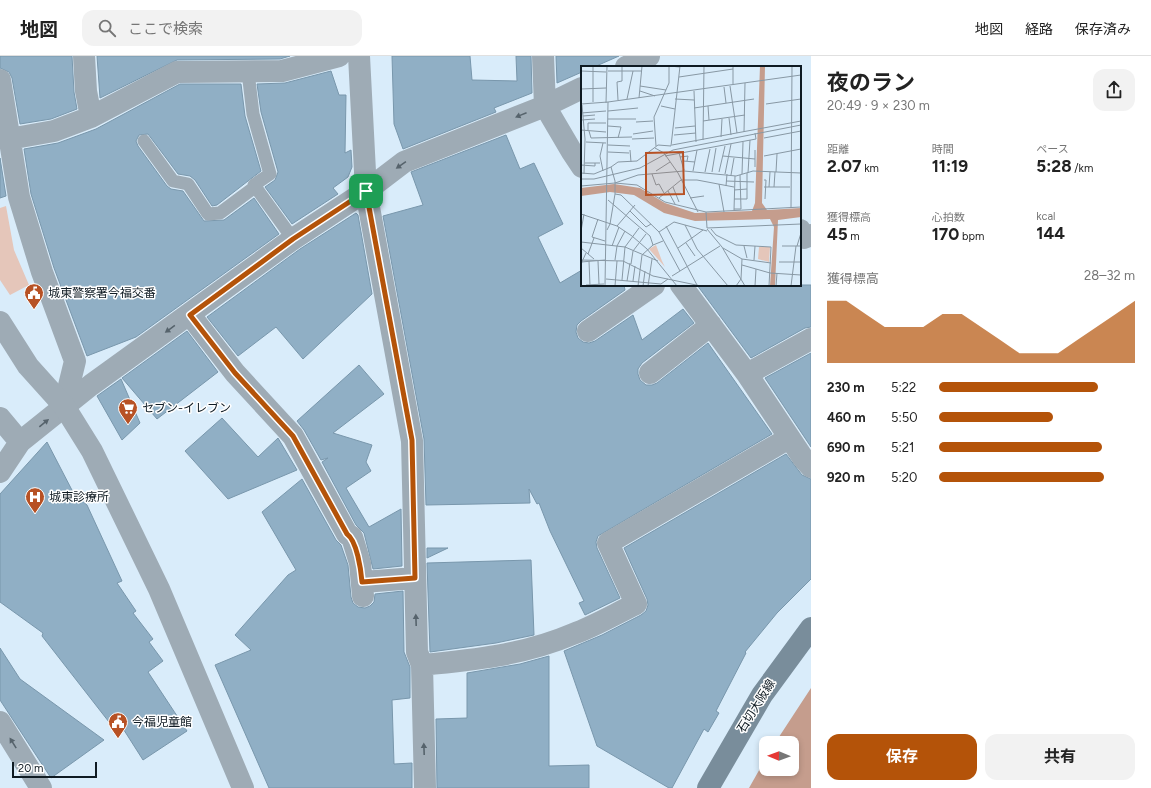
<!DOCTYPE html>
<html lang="ja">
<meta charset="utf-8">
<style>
body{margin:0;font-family:Figtree,"Noto Sans JP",sans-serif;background:#f2f2f2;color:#222;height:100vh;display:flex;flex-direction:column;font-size:15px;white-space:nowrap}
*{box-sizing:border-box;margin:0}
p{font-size:13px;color:#767676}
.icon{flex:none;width:22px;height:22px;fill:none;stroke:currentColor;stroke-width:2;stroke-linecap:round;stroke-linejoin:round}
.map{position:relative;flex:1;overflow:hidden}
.details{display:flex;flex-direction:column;background:#fff;width:340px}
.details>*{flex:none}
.needle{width:26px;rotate:271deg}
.controls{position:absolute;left:759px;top:680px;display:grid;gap:8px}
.controls a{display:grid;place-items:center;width:40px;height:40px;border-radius:8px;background:#fff;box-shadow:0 2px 6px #0003;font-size:20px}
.scale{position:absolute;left:12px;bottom:10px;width:85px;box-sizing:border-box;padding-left:4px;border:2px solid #0f1b23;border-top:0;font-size:11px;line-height:14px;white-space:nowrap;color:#0f1b23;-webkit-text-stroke:3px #fff;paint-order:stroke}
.pin{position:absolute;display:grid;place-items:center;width:34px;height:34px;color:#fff;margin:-17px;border-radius:8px;box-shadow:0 2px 6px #0006}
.round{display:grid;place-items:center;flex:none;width:42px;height:42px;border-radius:12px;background:#f2f2f2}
.head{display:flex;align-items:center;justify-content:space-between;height:68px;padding:0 16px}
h1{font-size:22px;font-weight:700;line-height:30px}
.figures{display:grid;grid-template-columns:repeat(3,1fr);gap:6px;height:68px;padding:4px 16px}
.figures div{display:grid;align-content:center}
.figures b{font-size:17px;font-weight:700}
.figures small{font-size:11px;font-weight:400}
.figures p{font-size:11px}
.chart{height:112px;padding:8px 16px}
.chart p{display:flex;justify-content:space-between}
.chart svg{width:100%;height:72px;margin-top:4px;fill:#b45309;opacity:.7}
.button{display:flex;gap:8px;margin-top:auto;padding:8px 16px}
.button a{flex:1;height:46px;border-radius:12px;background:#b45309;color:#fff;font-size:16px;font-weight:700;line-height:46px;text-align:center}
.button a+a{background:#f2f2f2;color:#222}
ul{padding:0 16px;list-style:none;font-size:13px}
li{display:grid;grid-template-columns:64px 48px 1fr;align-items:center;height:30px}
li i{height:10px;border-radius:5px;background:#b45309}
header{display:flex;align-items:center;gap:24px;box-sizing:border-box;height:56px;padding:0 20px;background:#fff;border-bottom:1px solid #e0e0e0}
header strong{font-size:19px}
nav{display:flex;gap:22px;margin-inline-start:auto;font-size:14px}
.search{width:280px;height:36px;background:#f2f2f2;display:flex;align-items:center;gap:10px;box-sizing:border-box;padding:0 14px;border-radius:12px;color:#767676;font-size:15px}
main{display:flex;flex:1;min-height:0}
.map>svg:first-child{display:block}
.green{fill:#e5c6ba}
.water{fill:#c59d8d}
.building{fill:#90afc5;stroke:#7997ac}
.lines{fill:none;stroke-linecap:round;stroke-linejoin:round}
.service{stroke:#9eabb5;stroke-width:13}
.minor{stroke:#9eabb5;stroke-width:22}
.tertiary{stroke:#9eabb5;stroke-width:22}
.secondary{stroke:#798d9b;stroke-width:22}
.oneway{fill:#56636c}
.route-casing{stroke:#fff;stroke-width:8}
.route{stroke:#b45309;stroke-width:5}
.labels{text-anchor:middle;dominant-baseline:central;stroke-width:3;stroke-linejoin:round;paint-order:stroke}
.poi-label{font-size:12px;fill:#0f1b23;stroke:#fff;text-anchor:start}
.street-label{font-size:12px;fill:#0f1b23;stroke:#fff}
.inset-road{fill:none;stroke:#8898a4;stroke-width:1}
.view{fill:#b75124;fill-opacity:0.15;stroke:#b75124;stroke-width:2}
.inset-edge{fill:none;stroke:#0f1b23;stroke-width:2}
</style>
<header>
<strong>地図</strong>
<div class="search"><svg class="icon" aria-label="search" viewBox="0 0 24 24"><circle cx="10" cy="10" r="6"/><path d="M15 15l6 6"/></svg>ここで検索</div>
<nav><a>地図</a><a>経路</a><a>保存済み</a></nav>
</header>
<main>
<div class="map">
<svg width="811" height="732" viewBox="0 0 811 732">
<rect width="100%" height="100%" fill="#d9ecfa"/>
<path class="green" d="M6,150L14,194L29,229L10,239L0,224V152Z"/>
<path class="water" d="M811,632V732H749L766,702V713H792V687H775Z"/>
<path class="building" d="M0,0H72L74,36L77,53L51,63L20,68L12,22L9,16L0,12Z
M97,0H290L280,3L177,4L100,42Z
M392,0H470L472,24L517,25L516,0H531L532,37L494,52L496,56L403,93L394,68Z
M556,0H619L594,11H582V16L557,27Z
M331,15L339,39H346L345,97L351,94L352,111L348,121L333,132L338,138L292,168L265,131L275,124L278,116L261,56L257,28L285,27Z
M180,28H241L245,60L261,115L217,149L212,150L195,124L190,120L178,118L148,78L139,79L136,85L138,90L167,130L171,133L183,135L204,165L224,164L254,142L279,178L136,281L87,300L54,212L31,138L24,93L58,87L96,73Z
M506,79L520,113L534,107L563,168L538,181L560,227L582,214V229H624L625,234L581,265L577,269L576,276L578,282L583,286L589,287L595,285L633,259L642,284L683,253L694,267L642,307L638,313V318L640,324L646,329H652L657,327L708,287L772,378L598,480L596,486L597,492L620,542L585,559L579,547L584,545L550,475L539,447L537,448L529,433L530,447L426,449L424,383L383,160L423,149L411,116Z
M0,102L6,140L0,142Z
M356,157L358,159L372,238L303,303L276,271L238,300L207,261L300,193Z
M697,229H811V271L805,272L751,302Z
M187,275L218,316L157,363L122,322Z
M811,297V391L765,322Z
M359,309L384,338L333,377L372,389L366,406L371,415L346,432L369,471L401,453L402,510L373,513L364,477L356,469L322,406L328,402L321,404L304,374L297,365Z
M121,323L140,367L122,384L97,340Z
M222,362L258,401L278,382L297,414L228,443L185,395Z
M47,386L74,438L87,449L122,525L117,527L136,555L133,557L153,583L149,586L163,605L148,616L187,675L143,704L122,671L116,675L42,580L43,577L0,546V438Z
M786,398L802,419L811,423V523L777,557L745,596L746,597L716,655L719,657L708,676L704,673L672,732H669L597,690L564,595L602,579L641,559L646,555L648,549L647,543L624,492Z
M302,423L336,484L341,489L348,509L351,541L353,547L358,551L365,552L370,550L374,546L375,538L403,535L404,596L410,611V642L392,644L394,708L412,707V732H269L215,609L251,594L235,579L288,519L296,514L262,456Z
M427,492H448L427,502Z
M531,504L534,579L496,587L430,596L427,507Z
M0,592L20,623L104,684L51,722L0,644Z
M549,600V710L589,709V732H437L436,663L467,662V617L520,608Z"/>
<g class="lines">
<path class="service" d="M248,16L253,58L270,118L254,129L293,183
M144,85L173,125L188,128L208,158L220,157L255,131"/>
<path class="minor" d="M84,0L86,35L91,61
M359,0L366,135L412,385L417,596L422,609L425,732
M543,0L545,50L572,96L582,111
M626,11L649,0
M0,24L19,141L42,216L75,305L64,350
M9,83L54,75L91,61L177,16L282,15L339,0
M800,174L804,182L811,179
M681,229L747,318L803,402L811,411
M190,259L235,317L293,380L347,478L352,481L360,507L363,540
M588,275L654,229
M650,317L711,269
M747,318L811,283
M0,362L20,386
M0,416L20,386L91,329L293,183L366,135L404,106L545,50L582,32
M363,526L415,522
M422,609C473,604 524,599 573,578C595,570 615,558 636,548L608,487L789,382
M0,666L41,732"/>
<path class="tertiary" d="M0,266L28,310L64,350L92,395L159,533L243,732"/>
<path class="secondary" d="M708,732L762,639L811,572"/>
</g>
<defs><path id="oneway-solid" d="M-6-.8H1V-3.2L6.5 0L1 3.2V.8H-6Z"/></defs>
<g class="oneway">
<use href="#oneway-solid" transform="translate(521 59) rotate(158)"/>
<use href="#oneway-solid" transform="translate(401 109) rotate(145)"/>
<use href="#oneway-solid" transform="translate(170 273) rotate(144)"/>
<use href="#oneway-solid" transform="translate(44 367) rotate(-39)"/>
<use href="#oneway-solid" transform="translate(416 564) rotate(-92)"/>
<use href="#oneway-solid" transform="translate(13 687) rotate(-122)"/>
<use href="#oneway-solid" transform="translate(424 693) rotate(-92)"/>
</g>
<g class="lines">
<g class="route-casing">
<path id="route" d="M366,135L412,384L415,522L362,526C361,514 357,485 347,478L293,380L235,317L190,259L293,183Z"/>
</g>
<use href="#route" class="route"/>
</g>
<defs>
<g id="civic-pin" transform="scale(1)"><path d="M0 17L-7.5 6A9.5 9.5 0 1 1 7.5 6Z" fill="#b75124" stroke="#fff"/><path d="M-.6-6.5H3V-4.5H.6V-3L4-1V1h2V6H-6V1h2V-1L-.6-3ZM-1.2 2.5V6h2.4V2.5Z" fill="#fff"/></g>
<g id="supermarket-pin" transform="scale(1)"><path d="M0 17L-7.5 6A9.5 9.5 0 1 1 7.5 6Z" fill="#b75124" stroke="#fff"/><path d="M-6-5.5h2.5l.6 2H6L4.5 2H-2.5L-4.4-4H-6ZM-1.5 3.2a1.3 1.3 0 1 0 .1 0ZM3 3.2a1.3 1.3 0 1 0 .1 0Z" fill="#fff"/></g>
<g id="hospital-pin" transform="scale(1)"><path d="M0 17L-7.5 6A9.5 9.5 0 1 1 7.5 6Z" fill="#b75124" stroke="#fff"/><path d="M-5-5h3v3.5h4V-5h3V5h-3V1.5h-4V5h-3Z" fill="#fff"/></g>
</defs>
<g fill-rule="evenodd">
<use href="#civic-pin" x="34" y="237"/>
<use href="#supermarket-pin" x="128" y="352"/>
<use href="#hospital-pin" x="35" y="441"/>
<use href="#civic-pin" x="118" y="666"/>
</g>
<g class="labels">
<g class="poi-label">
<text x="48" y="237">城東警察署今福交番</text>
<text x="142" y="352">セブン-イレブン</text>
<text x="49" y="441">城東診療所</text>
<text x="132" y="666">今福児童館</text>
</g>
<g class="street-label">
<text transform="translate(756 650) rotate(-58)">石切大阪線</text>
</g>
</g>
<g transform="translate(581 10)">
<rect width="220" height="220" fill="#d9ecfa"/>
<path d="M75,179L81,195L84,201L68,183ZM178,181H189L188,196L177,193Z" fill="#e5c6ba"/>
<path d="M179,0H184L181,137L186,144L220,142V151L197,154L194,220H189L193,161L189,153L114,155L83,147L53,129L29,126L0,130V122L33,118L59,122L84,137L114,147L171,145L174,137Z" fill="#c59d8d"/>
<path class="inset-road" d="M0,5L25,6M27,5H60M98,11L152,3M152,18V0M59,20L85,24M149,20L156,67M143,21L145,37M0,23L25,22M59,25L74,30M113,25L115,76M58,32L61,0M46,33L52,5M94,33L113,34M37,34L36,16L41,15V0M12,36V0M25,37L26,0M0,38L27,36M185,38L220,33M1,39L4,73L3,108M80,40L94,43M127,40L128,54M113,42L173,33M27,45L57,42M0,47L25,45M2,50L14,49M148,52L150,69M27,53H55M0,54L14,53M122,55L164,49M55,56L72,55M27,60L40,61L37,72M94,62L114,60M0,64L25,66M7,64V57H25M8,65L10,72L51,71M163,66L164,17M52,68L72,65M93,69L115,67M140,71L141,53M183,72L220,65M51,73L73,72M122,74L123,0M5,76L25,77M27,79L49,80M91,79L220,55M75,80L73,51L88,17V0L99,1M74,82L83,87L97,107L117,146M49,84L50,96M27,86L48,87M98,87L103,104M84,90L175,73L174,67M142,90L174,93M183,90L220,83M99,91L107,90L106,95M102,95L114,96M4,97H19M0,99L14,100V97M30,101L37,96L56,95L77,79L90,80L99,0M174,101V84M22,105L19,90L22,77M75,105L89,96M112,105L116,84M124,106L129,83M131,106L135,82M138,106L144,80M195,106L196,88M0,107L13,108L30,101L34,115V128L29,158L26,164M167,107L169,74M71,108L75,119L78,118L83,127M144,108L150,78M161,108L162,76M150,109L153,92M0,113H13L59,102L92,84L220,59M183,114H185L184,133M145,115L173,116M34,117L57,109L103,105L155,110L172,105L220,107M138,118L143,146M0,120L34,117L56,119L84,136L125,146L126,162L220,158M145,120L146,108M92,121L98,136M183,121H209M188,121L189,106M193,121L194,106M153,124L166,123M87,125L94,138M34,128L40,129L78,166L99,205M78,132L100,114H116L153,121M109,132L123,130M153,133H166V107M27,134L69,170L72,179M210,142L211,0M153,143H160L159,109M153,144L154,110M49,145L65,161L70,158M125,146L220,141M0,148L36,160L51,170L66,183L96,220M17,153L11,171L24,175M104,159L116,183L147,220M36,160L54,139M85,160L116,219M126,163L141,181L164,220M130,163L135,169L155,179L190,181L188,220M0,165L3,148M78,166L93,156L126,165M0,176L44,181L77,195M105,177L114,190M31,180L38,161M163,180L166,192M201,180H220M216,180L220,167M0,182L13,193M97,182L122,164M142,182L161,193L190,197M7,188L13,172M0,194L42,195L72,210L120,220M34,194L36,180L44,165M173,194L174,180M8,195L9,220M17,195L18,218M0,196L24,194M198,196H220M0,198L5,187M50,198L52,185L65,168M161,199L189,207L220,209M91,210L139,180M25,213L80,218L87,213M41,214L44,181L58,162M46,215L49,197M52,215L54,200M5,219L23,218M24,220L27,36L220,9M34,220L36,195M57,220L61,189L72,179L82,175M62,220L64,205M67,220L71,193M155,220L160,213L161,193M174,220L175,203M195,220L196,207M210,220L215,180"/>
<path class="view" d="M102,86L103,128L65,129V87Z"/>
<rect width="220" height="220" class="inset-edge"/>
</g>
</svg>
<div class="controls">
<a><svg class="needle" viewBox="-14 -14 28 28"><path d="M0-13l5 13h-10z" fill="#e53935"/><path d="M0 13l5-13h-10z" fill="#767676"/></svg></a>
</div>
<div class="scale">20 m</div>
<div class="pin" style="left:366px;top:135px;background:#1e9e55"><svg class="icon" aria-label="arrive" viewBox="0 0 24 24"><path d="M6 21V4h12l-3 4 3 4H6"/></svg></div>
</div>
<section class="details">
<div class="head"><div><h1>夜のラン</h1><p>20:49 · 9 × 230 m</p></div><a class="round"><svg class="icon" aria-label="share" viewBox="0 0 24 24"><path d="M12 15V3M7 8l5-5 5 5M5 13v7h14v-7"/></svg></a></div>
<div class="figures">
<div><p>距離</p><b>2.07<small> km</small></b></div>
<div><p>時間</p><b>11:19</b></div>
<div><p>ペース</p><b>5:28<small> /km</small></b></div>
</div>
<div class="figures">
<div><p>獲得標高</p><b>45<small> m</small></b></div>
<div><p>心拍数</p><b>170<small> bpm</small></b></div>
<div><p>kcal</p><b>144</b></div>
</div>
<div class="chart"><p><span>獲得標高</span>28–32 m</p>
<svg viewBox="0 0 160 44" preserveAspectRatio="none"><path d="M0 44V6L10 6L20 14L30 22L40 22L50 22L60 14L70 14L80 22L90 30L100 38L110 38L120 38L130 30L140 22L150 14L160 6V44z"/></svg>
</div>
<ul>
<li><b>230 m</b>5:22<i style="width:81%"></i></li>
<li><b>460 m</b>5:50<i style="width:58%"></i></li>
<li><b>690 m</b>5:21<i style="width:83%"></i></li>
<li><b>920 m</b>5:20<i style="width:84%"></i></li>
</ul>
<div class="button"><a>保存</a><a>共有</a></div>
</section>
</main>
